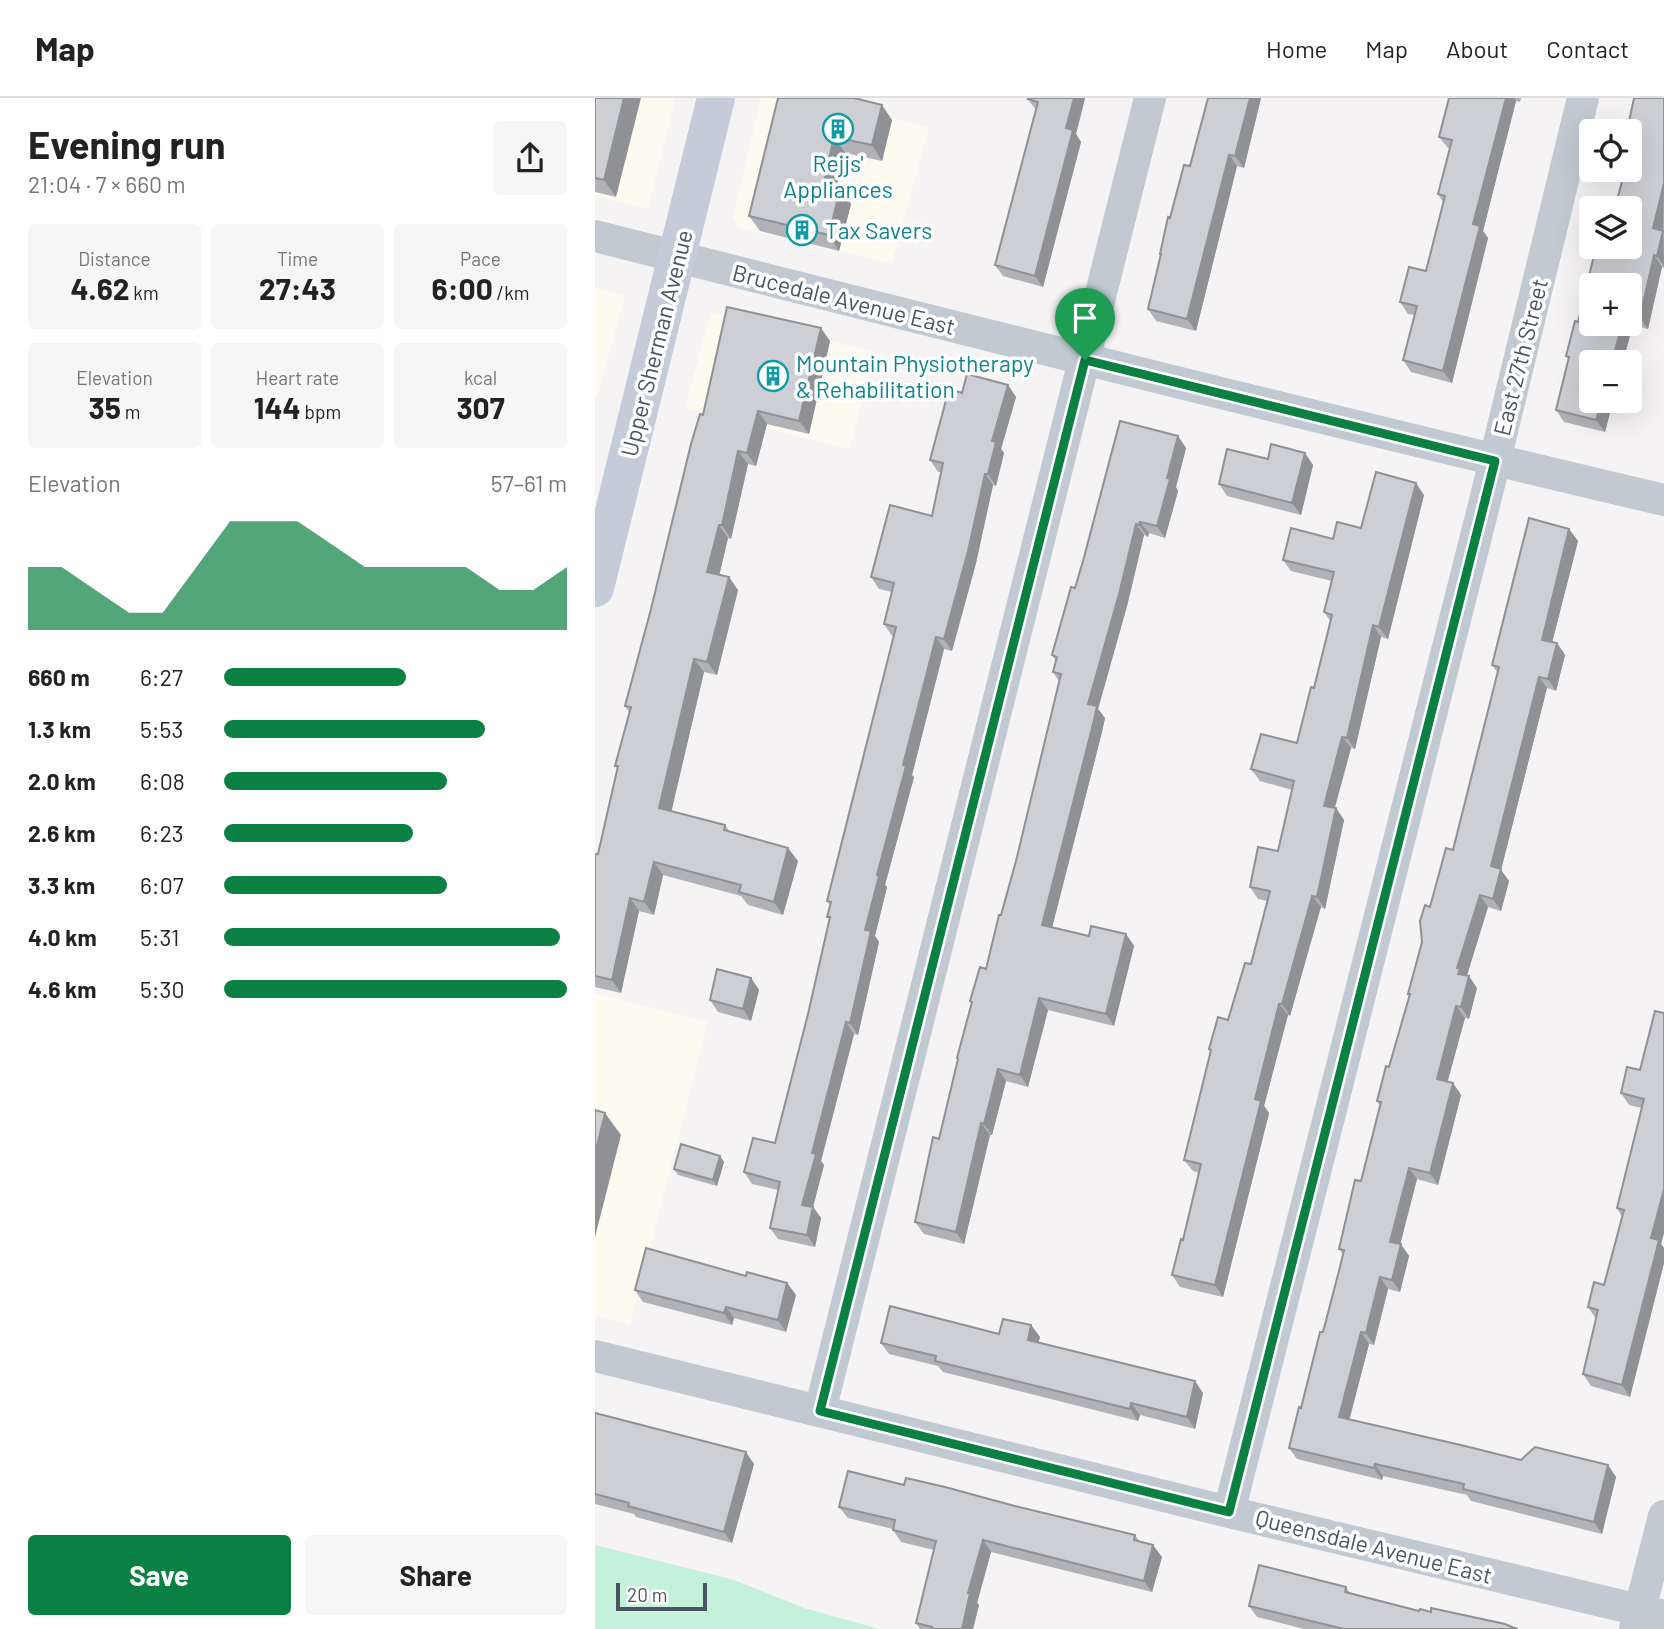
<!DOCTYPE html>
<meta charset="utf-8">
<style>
body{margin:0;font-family:Barlow,sans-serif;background:#f6f6f6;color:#222;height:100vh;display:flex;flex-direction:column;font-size:26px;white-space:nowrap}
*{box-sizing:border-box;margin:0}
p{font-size:23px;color:#767676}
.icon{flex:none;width:38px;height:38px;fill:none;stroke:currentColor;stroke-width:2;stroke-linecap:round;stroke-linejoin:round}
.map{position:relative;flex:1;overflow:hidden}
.side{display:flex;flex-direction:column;background:#fff;width:595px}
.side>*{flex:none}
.buttons{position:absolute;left:984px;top:21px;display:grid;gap:14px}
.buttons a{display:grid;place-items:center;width:63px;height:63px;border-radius:7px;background:#fff;box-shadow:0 7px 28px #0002;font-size:35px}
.scale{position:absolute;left:21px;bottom:18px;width:91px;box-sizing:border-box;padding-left:7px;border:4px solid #4a5461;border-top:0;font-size:19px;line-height:24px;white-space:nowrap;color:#4a5461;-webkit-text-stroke:5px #fff;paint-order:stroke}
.pin{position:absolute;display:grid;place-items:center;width:60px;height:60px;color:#fff;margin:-72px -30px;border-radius:50% 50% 50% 0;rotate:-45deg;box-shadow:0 0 7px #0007}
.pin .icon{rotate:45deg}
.round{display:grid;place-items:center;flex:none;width:74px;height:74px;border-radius:7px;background:#f6f6f6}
.overview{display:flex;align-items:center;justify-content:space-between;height:119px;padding:0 28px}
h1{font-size:38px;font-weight:700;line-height:52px}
.figures{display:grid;grid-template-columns:repeat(3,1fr);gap:10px;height:119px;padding:7px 28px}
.figures div{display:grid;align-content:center;border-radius:7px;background:#f6f6f6;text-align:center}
.figures b{font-size:30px;font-weight:700}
.figures small{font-size:19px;font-weight:400}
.figures p{font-size:19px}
.chart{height:196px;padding:14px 28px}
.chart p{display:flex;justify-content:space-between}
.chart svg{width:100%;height:126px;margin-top:7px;fill:#0b8043;opacity:.7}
.button{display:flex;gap:14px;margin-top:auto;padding:14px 28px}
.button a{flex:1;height:80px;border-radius:7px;background:#0b8043;color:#fff;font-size:28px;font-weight:700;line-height:80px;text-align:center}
.button a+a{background:#f6f6f6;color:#222}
ul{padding:0 28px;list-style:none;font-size:23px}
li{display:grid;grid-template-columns:112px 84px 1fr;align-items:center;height:52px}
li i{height:18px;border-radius:9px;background:#0b8043}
header{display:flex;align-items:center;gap:42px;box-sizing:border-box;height:98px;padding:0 35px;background:#fff;border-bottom:2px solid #e0e0e0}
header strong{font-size:33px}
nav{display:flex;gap:38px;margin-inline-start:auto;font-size:24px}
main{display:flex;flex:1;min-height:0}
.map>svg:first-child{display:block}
.commercial{fill:#fdfaef}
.green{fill:#c3f1d9}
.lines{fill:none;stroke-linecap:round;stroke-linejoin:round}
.minor{stroke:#c1c9d2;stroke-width:32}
.secondary{stroke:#c4ccd9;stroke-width:38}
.wall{fill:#b0b2b7;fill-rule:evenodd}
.shaded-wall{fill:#909195}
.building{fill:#cdcfd5;stroke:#909195;stroke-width:2}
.route-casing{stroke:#fff;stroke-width:14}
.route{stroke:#0b8043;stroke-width:9}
.labels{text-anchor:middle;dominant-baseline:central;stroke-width:7;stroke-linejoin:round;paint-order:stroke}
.culture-label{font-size:23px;fill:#0d838f;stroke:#fff;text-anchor:start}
.street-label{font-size:23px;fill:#4a5461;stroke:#fff}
</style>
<header>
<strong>Map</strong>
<nav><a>Home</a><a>Map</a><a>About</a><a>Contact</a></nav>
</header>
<main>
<section class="side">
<div class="overview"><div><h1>Evening run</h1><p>21:04 · 7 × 660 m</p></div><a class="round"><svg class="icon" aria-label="share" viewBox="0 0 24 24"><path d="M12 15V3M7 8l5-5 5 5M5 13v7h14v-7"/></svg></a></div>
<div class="figures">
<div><p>Distance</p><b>4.62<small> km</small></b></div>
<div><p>Time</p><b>27:43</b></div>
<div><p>Pace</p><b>6:00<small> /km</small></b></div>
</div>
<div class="figures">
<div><p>Elevation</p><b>35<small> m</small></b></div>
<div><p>Heart rate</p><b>144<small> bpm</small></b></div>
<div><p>kcal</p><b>307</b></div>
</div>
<div class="chart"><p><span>Elevation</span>57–61 m</p>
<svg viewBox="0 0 160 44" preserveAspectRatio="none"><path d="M0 44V22L10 22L20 30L30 38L40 38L50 22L60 6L70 6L80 6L90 14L100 22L110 22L120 22L130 22L140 30L150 30L160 22V44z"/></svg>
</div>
<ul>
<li><b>660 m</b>6:27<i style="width:53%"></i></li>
<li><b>1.3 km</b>5:53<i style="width:76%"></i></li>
<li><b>2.0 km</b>6:08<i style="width:65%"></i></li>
<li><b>2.6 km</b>6:23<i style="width:55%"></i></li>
<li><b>3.3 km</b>6:07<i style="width:65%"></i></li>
<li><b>4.0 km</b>5:31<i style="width:98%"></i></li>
<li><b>4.6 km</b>5:30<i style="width:100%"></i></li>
</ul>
<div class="button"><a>Save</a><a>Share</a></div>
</section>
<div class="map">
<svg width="1069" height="1531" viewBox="0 0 1069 1531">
<rect width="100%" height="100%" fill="#f5f3f3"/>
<path class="commercial" d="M0,0H80L53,111L0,98Z
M166,0H210L334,29L297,165L143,130L138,119Z
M0,189L30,197L2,300L0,299Z
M116,214L279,254L255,351L90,310Z
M0,895L113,924L35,1226L0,1218Z"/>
<path class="green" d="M0,1447L139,1482L209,1510L284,1531H0Z"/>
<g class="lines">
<path class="minor" d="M0,138C356,228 712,318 1069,402
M0,1258L634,1414L1069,1518
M225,1313L555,0
M634,1414L890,403L988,0
M1040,1531L1069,1418"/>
<path class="secondary" d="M0,490L121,0"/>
</g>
<path class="wall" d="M0,0L21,99L0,94Z
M490,0L481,36L486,44L448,189L408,178L400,167L441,12L433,1Z
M613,0H666L649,70L642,68L601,233L561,223L553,211L566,157L565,156L575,120L595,68Z
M854,0H926L925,4L921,3L888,133L893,140L857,285L816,274L808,262L820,217L813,216L805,204L831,173L848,104L843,96L855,51L853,50L844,39Z
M1069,0V170L1067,169L1053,231L1038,227L996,303H1018L1010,334L969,324L961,312L974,262L971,258L983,224L1034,149L1036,50L1034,48V33ZM1034,187V226H996Z
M263,1L297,22L287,63L250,55L241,90L245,91L256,106L244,153L165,133L154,118Z
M235,243L214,336L172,326L161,368L153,366L136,441L133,440L124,477L143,492L122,577L109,574L76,713L130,727L135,734L203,763L188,817L153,807L146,798L68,777L59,817L44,813L26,895L0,889V758L3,756L22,670L20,668L34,614L30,608L108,317Z
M413,287L421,299L406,351L409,355L401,388L398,387L381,465L357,553L349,551L317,677L319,679L290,787L292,789L280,838L284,844L263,937L259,936L226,1063L229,1067L218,1109L226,1120L220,1149L183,1141L175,1130L183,1092L157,1086L149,1074L180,1045L213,916L234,821L232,819L235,807L232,803L299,538H297L289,526L297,494L284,491L276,479L337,418L346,374H343L335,362L367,295Z
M583,338L591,350L581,389L583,393L570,440L554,435L553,439L549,437L532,508L503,611L510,620L507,634L457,829L494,838L531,836L539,848L519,928L453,912L433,989L411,983L397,1037H395L369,1146L329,1136L320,1124L344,1041L363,962L362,960L377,905L375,903L391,871L421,763L464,583L458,574L461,563L457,557L480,490Z
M673,361L718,367L706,417L632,398L624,386Z
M829,397L793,541L786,539L760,651L756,650L740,710L749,722L730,811L726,809L724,813L695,918L693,917L669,1008L674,1015L628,1199L585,1189L577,1177L588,1142L604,1075L598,1073L589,1062L616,954L614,951L633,922L656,866L673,803L663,801L655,789L683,753L697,692L665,683L656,671L702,645L719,590L736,524L729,514L737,483L696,473L688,462L766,430Z
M974,431L983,443L957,544L962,545L970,557L961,593L952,590L906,772L914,783L906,813L893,809L872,878L882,890L874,921L870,920L852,984L858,985L866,997L843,1087L822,1081L805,1146L814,1158L805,1194L793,1191L779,1247L774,1246L754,1321L926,1362L1013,1367L1021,1379L1007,1436L876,1403L872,1397L788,1378L787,1382L702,1361L694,1350L728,1234L748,1156L744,1151L766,1083L785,1008L782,1003L794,969L814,897L813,896L835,809L858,752L903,575L897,567Z
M156,880L164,892L156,923L123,914L115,902Z
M1069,915V1135L1066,1146L1069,1150V1165L1035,1299L996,1288L988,1276L1001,1221L993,1209L1009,1187L1027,1119L1022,1110L1047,1010L1034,1007L1026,995L1045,972Z
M129,1064L122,1088L83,1077L79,1071Z
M151,1178L192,1185L201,1197L191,1234L139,1220L137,1227L48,1204L40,1192Z
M436,1227L445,1239L443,1245L608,1295L600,1331L545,1317L543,1323L348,1274L343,1268L294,1256L286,1245L404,1236Z
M0,1315L159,1366L137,1445L41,1419L39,1416L0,1406Z
M309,1387L416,1407L540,1437L545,1444L567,1459L557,1494L396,1454L382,1505L384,1507L378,1531H325L321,1525L339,1452L306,1444L298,1432V1431L253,1420L244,1409Z
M751,1489L755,1495L824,1513L923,1531H709L662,1519L654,1508Z"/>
<path class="shaded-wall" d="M29,0H46L21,99L9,82Z
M479,0H490L481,36L486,44L448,189L440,178L471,30Z
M655,0H666L649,70L640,58Z
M911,0H919L921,3L888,133L893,140L857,285L848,273L878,126Z
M287,7L297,22L287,63L277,47Z
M239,39L250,55L238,102L228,87Z
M634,57L642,68L601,233L592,221Z
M1069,85L1068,133L1069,168L1062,158L1058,130Z
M245,91L256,106L244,153L234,137Z
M1059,157L1067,169L1053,231L1045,219Z
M1034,221L1038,227L1028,264H1017L1027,226H1034Z
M226,230L235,243L214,336L204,323Z
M413,287L421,299L406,351L409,355L401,388L393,376L397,343Z
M1007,303H1018L1010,334L1001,322Z
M163,313L172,326L161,368L152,355Z
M583,338L591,350L581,389L583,393L570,440L562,428L572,380Z
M143,353L153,366L136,441L127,427Z
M710,355L718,367L706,417L697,405Z
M390,376L398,387L381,465L357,553L349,541Z
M821,385L829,397L793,541L784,529Z
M545,424L554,435L553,439L544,427Z
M541,426L549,437L532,508L503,611L510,620L507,634L455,838L447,827L493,606Z
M124,427L133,440L122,487L112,474Z
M974,431L983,443L955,553L947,542Z
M134,479L143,492L122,577L112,564Z
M778,527L786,539L760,651L752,640Z
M341,539L349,551L317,677L319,679L290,787L292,789L280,838L284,844L263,937L255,925L270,832L282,777L308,667Z
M962,545L970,557L961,593L953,581Z
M99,561L109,574L74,724L64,710Z
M944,579L952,590L906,772L914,783L906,813L898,801L896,768Z
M747,639L756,650L737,719L729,708Z
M741,710L749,722L730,811L722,799Z
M193,750L203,763L188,817L179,804Z
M59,764L68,777L59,817L49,804Z
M885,797L893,809L871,880L874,878L882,890L874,921L866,909L862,870Z
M717,798L726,809L695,918L687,906Z
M35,800L44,813L26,895L17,882Z
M531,836L539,848L519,928L511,916Z
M156,880L164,892L156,923L148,911Z
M444,900L453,912L433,989L425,977Z
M684,906L693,917L669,1008L674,1015L628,1199L620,1187L660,1001Z
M861,908L870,920L850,993L842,981Z
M251,924L259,936L226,1063L229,1067L218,1109L226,1120L220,1149L212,1137L207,1107L217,1055Z
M403,971L411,983L397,1037L389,1026Z
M858,985L866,997L843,1087L835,1075Z
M10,1015L26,1037L0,1139V1056Z
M386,1025L395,1037L369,1146L361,1134Z
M125,1058L129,1064L122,1088L118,1082Z
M814,1070L822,1081L803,1155L795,1144Z
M1069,1091V1135L1066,1146L1069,1150V1165L1035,1299L1027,1287L1056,1140Z
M806,1146L814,1158L805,1194L797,1182Z
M785,1179L793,1191L779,1247L771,1235Z
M192,1185L201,1197L191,1234L183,1222Z
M131,1209L139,1220L137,1227L129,1215Z
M436,1227L445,1239L441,1254L433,1242Z
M766,1234L774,1246L752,1331L744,1319Z
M600,1283L608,1295L600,1331L592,1319Z
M536,1305L545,1317L543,1323L535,1311Z
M151,1354L159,1366L137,1445L129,1434Z
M780,1366L788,1378L787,1382L779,1370Z
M1013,1367L1021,1379L1007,1436L999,1424Z
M388,1442L396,1454L382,1505L384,1507L378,1531H367L373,1495Z
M558,1447L567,1459L557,1494L549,1483Z"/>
<path class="building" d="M0,0H29L9,82L0,80Z
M183,0H259L287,7L277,47L239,39L228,87L245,91L234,137L154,118Z
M434,0H479L471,30L478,32L440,178L400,167L443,4L433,1Z
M613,0H655L640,58L634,57L592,221L553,211L566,156H565L573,119L575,120L589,67L595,68Z
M854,0H911L878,126L885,128L848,273L808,262L822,208L805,204L814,169L831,173L850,98L843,96L857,42L844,39Z
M1039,0H1069V85L1058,130L1068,133L1062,158L1059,157L1045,219L1034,216V187H996V226H1027L1017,264H996V303H1007L1001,322L961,312L974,259L971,258L980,223L983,224L1001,149H1034V110H1020L1030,72H1034V56L1036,47L1034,46V33H1032Z
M132,209L226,230L204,323L163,313L152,355L143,353L127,427H124L112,474L134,479L112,564L99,561L64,710L130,727L129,732L193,750L179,804L144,794L146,787L59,764L49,804L35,800L17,882L0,878V756H3L23,668H20L36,609L30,608L56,511L96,346L105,316L108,317Z
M372,276L413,287L397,343L401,344L393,376H390L373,453L349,541L341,539L308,667L311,668L282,777L284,778L270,832L276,833L255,925L251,924L217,1055L221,1056L207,1107L218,1109L212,1137L175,1130L185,1084L149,1074L158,1040L180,1045L213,916L235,819H232L236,804L232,803L301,529L289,526L299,485L276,479L295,407L337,418L348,365L335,362L354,291L367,295Z
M525,323L583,338L572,380L575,381L562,428L545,424L544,427L541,426L524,496L493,606L502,608L499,622L447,827L494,838L496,828L531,836L511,916L444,900L425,977L403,971L389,1026L386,1025L361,1134L320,1124L338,1039L344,1041L363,961L362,960L377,904L375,903L385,869L391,871L404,817H406L421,763L466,576L458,574L462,559L457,557L476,489L480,490L488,463Z
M676,346L710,355L697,405L624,386L632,351L673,361Z
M781,374L821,385L784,529L778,527L752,640L747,639L729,708L741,710L722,799L717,798L716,802L687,906H684L660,1001L666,1003L620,1187L577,1177L586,1141L588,1142L606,1066L589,1062L616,952L614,951L623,919L633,922L650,865L656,866L675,793L655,789L663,749L683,753L699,683L656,671L666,636L702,645L716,589L719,590L737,517L729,514L739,474L688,462L696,430L738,441L742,424L766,430Z
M934,420L974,431L947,542L962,545L953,581L944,579L896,768L906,771L898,801L885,797L862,870L865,871L863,876L874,878L866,909L861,908L842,981L858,985L835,1075L814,1070L795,1144L806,1146L797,1182L785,1179L771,1235L766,1234L744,1319L870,1348L926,1362L940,1349L1013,1367L999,1424L868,1391L869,1386L780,1366L779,1370L694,1350L704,1309L706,1310L725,1234H728L745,1169L749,1152L744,1151L760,1082L766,1083L786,1004L782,1003L791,968L794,969L815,896H813L827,844L825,823L830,807L835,809L851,750L858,752L904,569L897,567Z
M122,871L156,880L148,911L115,902Z
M1060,913L1069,915V1091L1056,1140L1064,1142L1027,1287L988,1276L1003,1212L993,1209L999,1184L1009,1187L1029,1112L1022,1110L1049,1001L1026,995L1032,969L1045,972Z
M0,1012L10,1015L0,1056Z
M86,1046L125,1058L118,1082L79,1071Z
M51,1150L151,1178L152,1174L192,1185L183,1222L131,1209L129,1215L40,1192Z
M295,1208L404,1236L408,1221L436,1227L433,1242L600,1283L592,1319L536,1305L535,1311L340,1263L341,1258L286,1245Z
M0,1315L151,1354L129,1434L33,1408L34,1405L0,1396Z
M253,1373L309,1387L311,1380L350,1389L416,1407L540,1437L539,1442L558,1447L549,1483L388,1442L373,1495H375L367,1531H336L337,1529L321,1525L341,1443L298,1432L300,1422L244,1409Z
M664,1467L751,1489L750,1494L824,1513L825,1511L836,1514V1510L910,1526L917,1529L923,1531H749L654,1508Z"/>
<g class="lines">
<g class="route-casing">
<path id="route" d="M490,262L900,363L634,1414L225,1313Z"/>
</g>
<use href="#route" class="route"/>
</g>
<defs>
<g id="building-ring" transform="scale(1.575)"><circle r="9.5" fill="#fff" stroke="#0f9aa8" stroke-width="1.5"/><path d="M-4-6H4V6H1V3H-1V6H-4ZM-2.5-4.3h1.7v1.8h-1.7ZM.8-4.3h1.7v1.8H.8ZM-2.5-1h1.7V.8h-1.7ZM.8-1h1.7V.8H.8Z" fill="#0f9aa8"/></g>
</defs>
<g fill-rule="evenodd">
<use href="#building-ring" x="243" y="31"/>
<use href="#building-ring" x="207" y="132"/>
<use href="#building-ring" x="178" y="278"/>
</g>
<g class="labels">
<g class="culture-label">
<text x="243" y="65" text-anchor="middle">Rejjs'<tspan x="243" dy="26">Appliances</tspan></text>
<text x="230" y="132">Tax Savers</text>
<text x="201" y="265">Mountain Physiotherapy<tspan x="201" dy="26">&amp; Rehabilitation</tspan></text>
</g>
<g class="street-label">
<text transform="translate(249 201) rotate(14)">Brucedale Avenue East</text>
<text transform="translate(61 245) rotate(-76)">Upper Sherman Avenue</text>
<text transform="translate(925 259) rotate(-76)">East 27th Street</text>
<text transform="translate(779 1448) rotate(14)">Queensdale Avenue East</text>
</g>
</g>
</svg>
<div class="buttons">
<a><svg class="icon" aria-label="locate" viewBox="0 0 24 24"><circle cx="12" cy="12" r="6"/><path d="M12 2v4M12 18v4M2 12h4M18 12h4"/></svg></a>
<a><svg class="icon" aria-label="layers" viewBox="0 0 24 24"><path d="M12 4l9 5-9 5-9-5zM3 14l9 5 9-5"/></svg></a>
<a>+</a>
<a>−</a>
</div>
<div class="scale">20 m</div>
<div class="pin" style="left:490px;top:262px;background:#1e9e55"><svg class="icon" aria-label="arrive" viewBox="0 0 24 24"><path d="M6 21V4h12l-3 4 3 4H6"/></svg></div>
</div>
</main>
